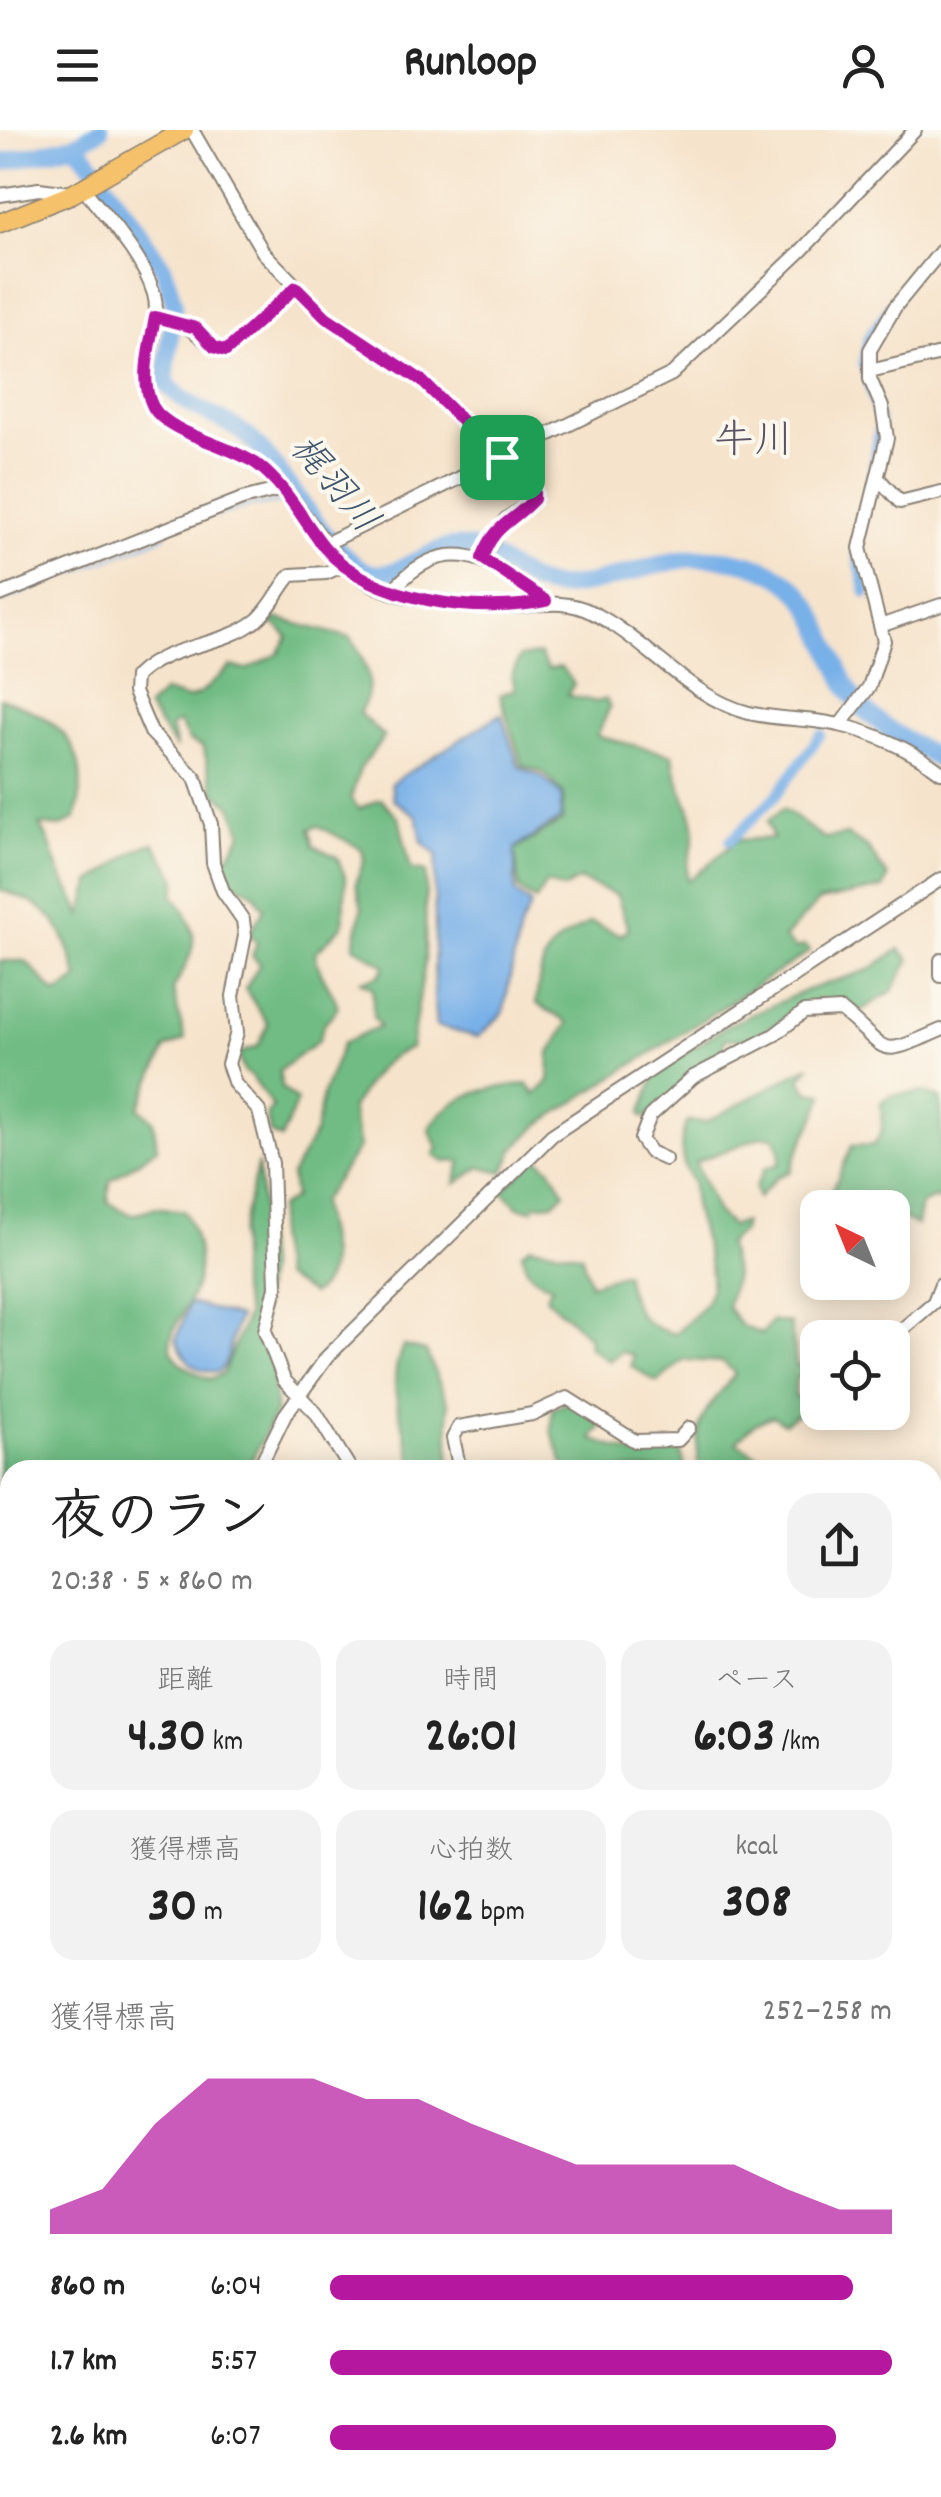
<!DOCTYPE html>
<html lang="ja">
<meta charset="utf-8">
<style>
body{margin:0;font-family:Dekko,"Klee One",sans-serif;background:#f2f2f2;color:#222;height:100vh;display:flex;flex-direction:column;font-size:38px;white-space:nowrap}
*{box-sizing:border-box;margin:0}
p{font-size:32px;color:#767676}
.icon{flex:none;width:55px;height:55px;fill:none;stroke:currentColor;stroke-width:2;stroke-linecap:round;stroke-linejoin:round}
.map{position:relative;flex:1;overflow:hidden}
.sheet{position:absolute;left:0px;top:1330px;width:942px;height:1038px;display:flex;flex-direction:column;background:#fff;border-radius:30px 30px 0 0;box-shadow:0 5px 25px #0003}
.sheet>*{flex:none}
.needle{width:65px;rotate:317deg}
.controls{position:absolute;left:800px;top:1060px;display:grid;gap:20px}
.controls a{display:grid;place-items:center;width:110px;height:110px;border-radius:20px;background:#fff;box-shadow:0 5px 25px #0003;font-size:50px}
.pin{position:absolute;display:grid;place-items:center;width:85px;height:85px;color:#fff;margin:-42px;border-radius:20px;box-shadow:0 5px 15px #0006}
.round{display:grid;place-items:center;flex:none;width:105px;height:105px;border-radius:30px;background:#f2f2f2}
.summary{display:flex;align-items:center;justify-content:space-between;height:170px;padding:0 50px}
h1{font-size:55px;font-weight:700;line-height:75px}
.metrics{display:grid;grid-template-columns:repeat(3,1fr);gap:15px;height:170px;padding:10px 50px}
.metrics div{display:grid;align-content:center;border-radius:25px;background:#f2f2f2;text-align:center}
.metrics b{font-size:50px;font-weight:700}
.metrics small{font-size:28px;font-weight:400}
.metrics p{font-size:28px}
.chart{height:280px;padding:20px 50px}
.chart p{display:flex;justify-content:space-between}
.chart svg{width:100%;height:180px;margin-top:10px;fill:#b5179e;opacity:.7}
ul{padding:0 50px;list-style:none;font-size:32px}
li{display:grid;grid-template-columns:160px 120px 1fr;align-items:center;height:75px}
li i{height:25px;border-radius:12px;background:#b5179e}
header{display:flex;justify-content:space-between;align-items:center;height:130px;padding:0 50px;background:#fff;font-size:45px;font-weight:700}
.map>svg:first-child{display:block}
.forest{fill:#71bc84;stroke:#466c50;stroke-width:2.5}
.water{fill:#78b0e8;stroke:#4a6682;stroke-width:2.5}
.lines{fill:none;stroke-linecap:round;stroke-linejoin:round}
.stream{stroke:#78b0e8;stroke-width:2.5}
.canal{stroke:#78b0e8;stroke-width:10}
.river{stroke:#78b0e8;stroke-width:18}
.minor-casing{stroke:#898074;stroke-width:16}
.highway-casing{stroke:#898074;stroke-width:21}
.minor{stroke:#fff;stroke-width:12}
.highway{stroke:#f5c16b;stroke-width:18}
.route-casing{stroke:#fff;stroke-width:20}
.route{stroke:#b5179e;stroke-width:12}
.labels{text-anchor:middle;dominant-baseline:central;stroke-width:8;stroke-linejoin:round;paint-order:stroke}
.water-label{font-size:38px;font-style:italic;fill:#41576e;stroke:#fbf7ec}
.quarter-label{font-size:40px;fill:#5c5262;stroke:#fbf7ec}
</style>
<header><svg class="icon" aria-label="menu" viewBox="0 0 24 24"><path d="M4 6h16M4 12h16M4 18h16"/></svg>Runloop<svg class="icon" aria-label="person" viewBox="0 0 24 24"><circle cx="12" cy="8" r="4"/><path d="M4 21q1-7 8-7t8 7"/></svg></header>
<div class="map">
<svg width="941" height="2367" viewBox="0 0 941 2367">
<rect width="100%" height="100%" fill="#fbf7ec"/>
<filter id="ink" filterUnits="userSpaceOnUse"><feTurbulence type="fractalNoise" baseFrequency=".01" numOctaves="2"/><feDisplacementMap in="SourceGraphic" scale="20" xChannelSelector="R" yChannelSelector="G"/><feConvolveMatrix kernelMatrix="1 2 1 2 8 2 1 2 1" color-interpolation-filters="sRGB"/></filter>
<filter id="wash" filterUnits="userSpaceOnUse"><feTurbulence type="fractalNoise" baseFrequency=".0048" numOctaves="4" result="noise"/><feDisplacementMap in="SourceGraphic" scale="40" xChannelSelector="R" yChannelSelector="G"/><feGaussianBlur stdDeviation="2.25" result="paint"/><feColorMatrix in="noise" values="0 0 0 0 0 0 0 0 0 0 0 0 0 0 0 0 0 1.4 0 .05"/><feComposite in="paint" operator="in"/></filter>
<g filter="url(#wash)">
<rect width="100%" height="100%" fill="#f6e3cb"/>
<path class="forest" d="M268,486L351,508C366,533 378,555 359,583L384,607L360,639L351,668L359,679L381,669L399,688L411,739L426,742L425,832L411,918C378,929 370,951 351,978L359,1017L321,1072C324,1102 344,1145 312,1164L283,1147L276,1109L279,1077L294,1068L291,1046L315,1002L323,963L343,913L380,896L373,887V858L361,851L379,846L385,836L354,816L362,778L356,753L364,730L362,719L318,696L310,699L314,716L337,727L346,749L343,795L315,823C321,851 330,853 338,877L324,894L319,910L279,941L282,957L297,971L281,1009L270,1004L267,984L273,977L252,947L244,942L238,924L258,916L268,894L245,859L260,834L252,826L257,813L249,804L264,779L254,763L231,751L225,732L242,703L231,675L215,663L203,617L189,611L179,592L171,597L176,619L147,577L164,562L188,569L201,563L231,536L246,540L278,524L288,507L275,494L247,502Z
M539,524L548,539L561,537L574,554L567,565L597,572L606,569L610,577L597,606L673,625C675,654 690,670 694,695C697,715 684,730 688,751L738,710L773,708L767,692L783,679L824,708L847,705L867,717L888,747L884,758L819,771L784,808L796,819L804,816L810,821L540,994L514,1019L504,1042L481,1037L455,1054L461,1031L445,1032L434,1025L438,1018L429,999C451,963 489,957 528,954L535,965L549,951L550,923L568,893L536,873C542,822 546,815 591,792L621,805L628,799L617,765L579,750L563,759L546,753L536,771L519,760L515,720L562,691L564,664L544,643L522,635L500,565L515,559L512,545L520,527Z
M0,568C63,588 93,619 76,688L61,697L40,695C55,717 53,732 63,749C71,762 77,771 82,786L91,752C113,740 130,719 154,713L177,749L174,766C205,805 194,820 173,860L185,910L166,918L139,978L153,990L157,1018L110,1051L108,1072L132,1085L156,1077L184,1081C196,1104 201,1122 197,1149C189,1192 135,1218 209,1249L223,1244L247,1185L240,1159V1105L258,1033L267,1137L260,1201L272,1230L276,1281L247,1340H10V1550L0,1557V831H26L56,864L78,849C63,796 55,777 0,760Z
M900,819L910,830L892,861L862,880L809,876L750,909H725L721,928L645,988L641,984L657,941L730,894L807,860L869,840Z
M811,935L800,949L809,962L824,964C816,994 798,1012 791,1041L777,1047L758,1068L755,1058L765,1038L779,1034L780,1020L774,1007L763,1006L695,1032L717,1083L731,1096L744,1092L742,1101L727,1114L735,1144L727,1177L741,1196L762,1204L772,1191L790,1193L797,1237L817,1230V1240L796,1248L795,1267L817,1269L820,1283L796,1285L784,1293L772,1286L753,1295L736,1312L768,1332L771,1340H699C692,1291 706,1280 735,1244L724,1232L684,1230L657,1252L631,1236L633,1225L621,1222L609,1231L589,1217L588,1206L545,1167L552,1156C533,1149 525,1142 522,1122L530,1116L581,1124L590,1154L625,1143C632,1178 638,1195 675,1204C684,1194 695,1186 703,1176C728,1144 688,1092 693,1053C680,1034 678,1012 687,991L706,992Z
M921,962L941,968V1072L935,1068L921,1074L917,1095L902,1089L893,1093L892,1078L840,1077L842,1067L832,1061L852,1016L874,1015L882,1001L881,972L892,965Z
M537,1028L551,1039L565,1063L553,1073L534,1075L533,1080L519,1077L502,1061Z
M403,1216L426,1221L448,1273L450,1340H403L412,1331C404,1291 384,1256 403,1216Z
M571,1271L602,1295L592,1309L633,1324L680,1318L685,1340H565L552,1302V1279Z
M941,1639V2367H0V2356L10,2354L932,2358V1644Z
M0,1754L2,1765L10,1764V1891L0,1883Z
M0,1938H10V2313L0,2332Z"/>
<path class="water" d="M501,584L519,637L542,647L562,665L560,689L515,718V763L531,775L520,798L503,883L478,907L436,896C432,862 435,832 435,798C435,772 433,751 437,725L422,712L417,686L394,670L391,653Z
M190,1173L239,1187C229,1205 233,1224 220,1241C195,1244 185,1231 176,1209Z"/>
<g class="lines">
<path class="stream" d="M215,386L247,376L285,372
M0,472L166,406
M932,1583L941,1577"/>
<path class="canal" d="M872,346L880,294L863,234L868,208L891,175
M856,421L866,463
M730,711L775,667L821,604"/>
<path class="river" d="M74,15L87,27L164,139L174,174L165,251C187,282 225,285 252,310C286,342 327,424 366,441C397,455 430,411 465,417C500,423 525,460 562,457C635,452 683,408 762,438C821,460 822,515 851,563C871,594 911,612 941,631
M0,33L74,15L100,0"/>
</g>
</g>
<g filter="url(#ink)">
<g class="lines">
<g class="minor-casing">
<path id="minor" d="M192,0L263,122L326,187L421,250L498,329
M83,58C108,90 142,125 154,164C165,205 127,251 161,287C180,307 230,317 256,334C310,370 322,440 390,462C425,473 473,477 510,477C540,476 562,468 591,482C646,508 687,567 749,583C778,590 809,588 839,595C873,602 913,621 941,642
M0,65L39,59L71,63
M155,187C197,192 198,213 226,221L296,157
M870,241L941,224
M878,348L900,372L941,362
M323,415L672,244L802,120L915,0
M482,429L506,389L535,369L534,362L501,327
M342,436L326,443L291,445C279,459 271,478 257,490C220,519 170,512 135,547L134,562L151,602L195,648L211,694L213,733L223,761L243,790L245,806L233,866L237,902L228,934L235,954L259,981L272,1033L276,1157L265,1201L284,1250L316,1283L351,1340
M391,462C445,398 492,429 546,471
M0,465L242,369L282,359
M883,495L941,475
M840,595L869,557L884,511L860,418L887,308L882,277L870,249V220L895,177L941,121
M941,830V846
M665,1029L650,1022L641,1009L650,986L693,947L774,905L804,882L841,880C892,921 873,930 941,900
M892,1208L934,1172L941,1154
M258,1340L285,1285L327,1227L552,1005L941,749
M460,1340L453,1308L459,1297L532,1284L567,1268L635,1311L678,1310L689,1298
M932,1477L941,1472
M932,1563L941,1557
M0,1568L10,1561
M932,2290L941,2282
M525,2367L531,2358"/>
</g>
<g class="highway-casing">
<path id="highway" d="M0,93L72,64L184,0"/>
</g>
<use href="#minor" class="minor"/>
<use href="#highway" class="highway"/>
</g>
</g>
<g class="lines" filter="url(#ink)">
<g class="route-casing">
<path id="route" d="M296,157L326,187L421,250L534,362V369C512,393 495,393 482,428L546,471C480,485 371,472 325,418C303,391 287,357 258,335C231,315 168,304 153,277C139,250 150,216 155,187L196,198L214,217L226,221Z"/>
</g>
<use href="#route" class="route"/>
</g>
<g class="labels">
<g class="water-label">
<text transform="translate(332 356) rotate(50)">梶羽川</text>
</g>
<g class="quarter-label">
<text x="754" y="314">牛川</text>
</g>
</g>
</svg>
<div class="controls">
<a><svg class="needle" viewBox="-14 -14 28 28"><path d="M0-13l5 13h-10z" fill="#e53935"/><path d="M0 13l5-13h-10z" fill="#767676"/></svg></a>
<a><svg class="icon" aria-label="locate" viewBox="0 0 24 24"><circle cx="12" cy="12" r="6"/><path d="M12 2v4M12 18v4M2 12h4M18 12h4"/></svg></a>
</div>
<div class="pin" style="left:502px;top:327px;background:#1e9e55"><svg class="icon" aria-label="arrive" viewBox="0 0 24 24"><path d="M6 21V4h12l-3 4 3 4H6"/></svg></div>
<section class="sheet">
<div class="summary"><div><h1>夜のラン</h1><p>20:38 · 5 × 860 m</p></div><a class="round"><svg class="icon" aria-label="share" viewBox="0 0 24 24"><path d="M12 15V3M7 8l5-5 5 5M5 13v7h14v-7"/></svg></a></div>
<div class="metrics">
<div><p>距離</p><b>4.30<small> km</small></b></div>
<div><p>時間</p><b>26:01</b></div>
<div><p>ペース</p><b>6:03<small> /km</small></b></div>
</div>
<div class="metrics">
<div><p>獲得標高</p><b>30<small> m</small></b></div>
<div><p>心拍数</p><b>162<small> bpm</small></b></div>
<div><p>kcal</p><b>308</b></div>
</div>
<div class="chart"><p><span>獲得標高</span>252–258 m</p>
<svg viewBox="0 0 160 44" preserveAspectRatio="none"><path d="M0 44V38L10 33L20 17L30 6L40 6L50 6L60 11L70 11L80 17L90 22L100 27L110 27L120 27L130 27L140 33L150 38L160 38V44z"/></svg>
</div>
<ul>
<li><b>860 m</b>6:04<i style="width:93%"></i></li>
<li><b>1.7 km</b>5:57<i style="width:100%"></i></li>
<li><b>2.6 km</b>6:07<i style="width:90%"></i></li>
</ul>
</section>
</div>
